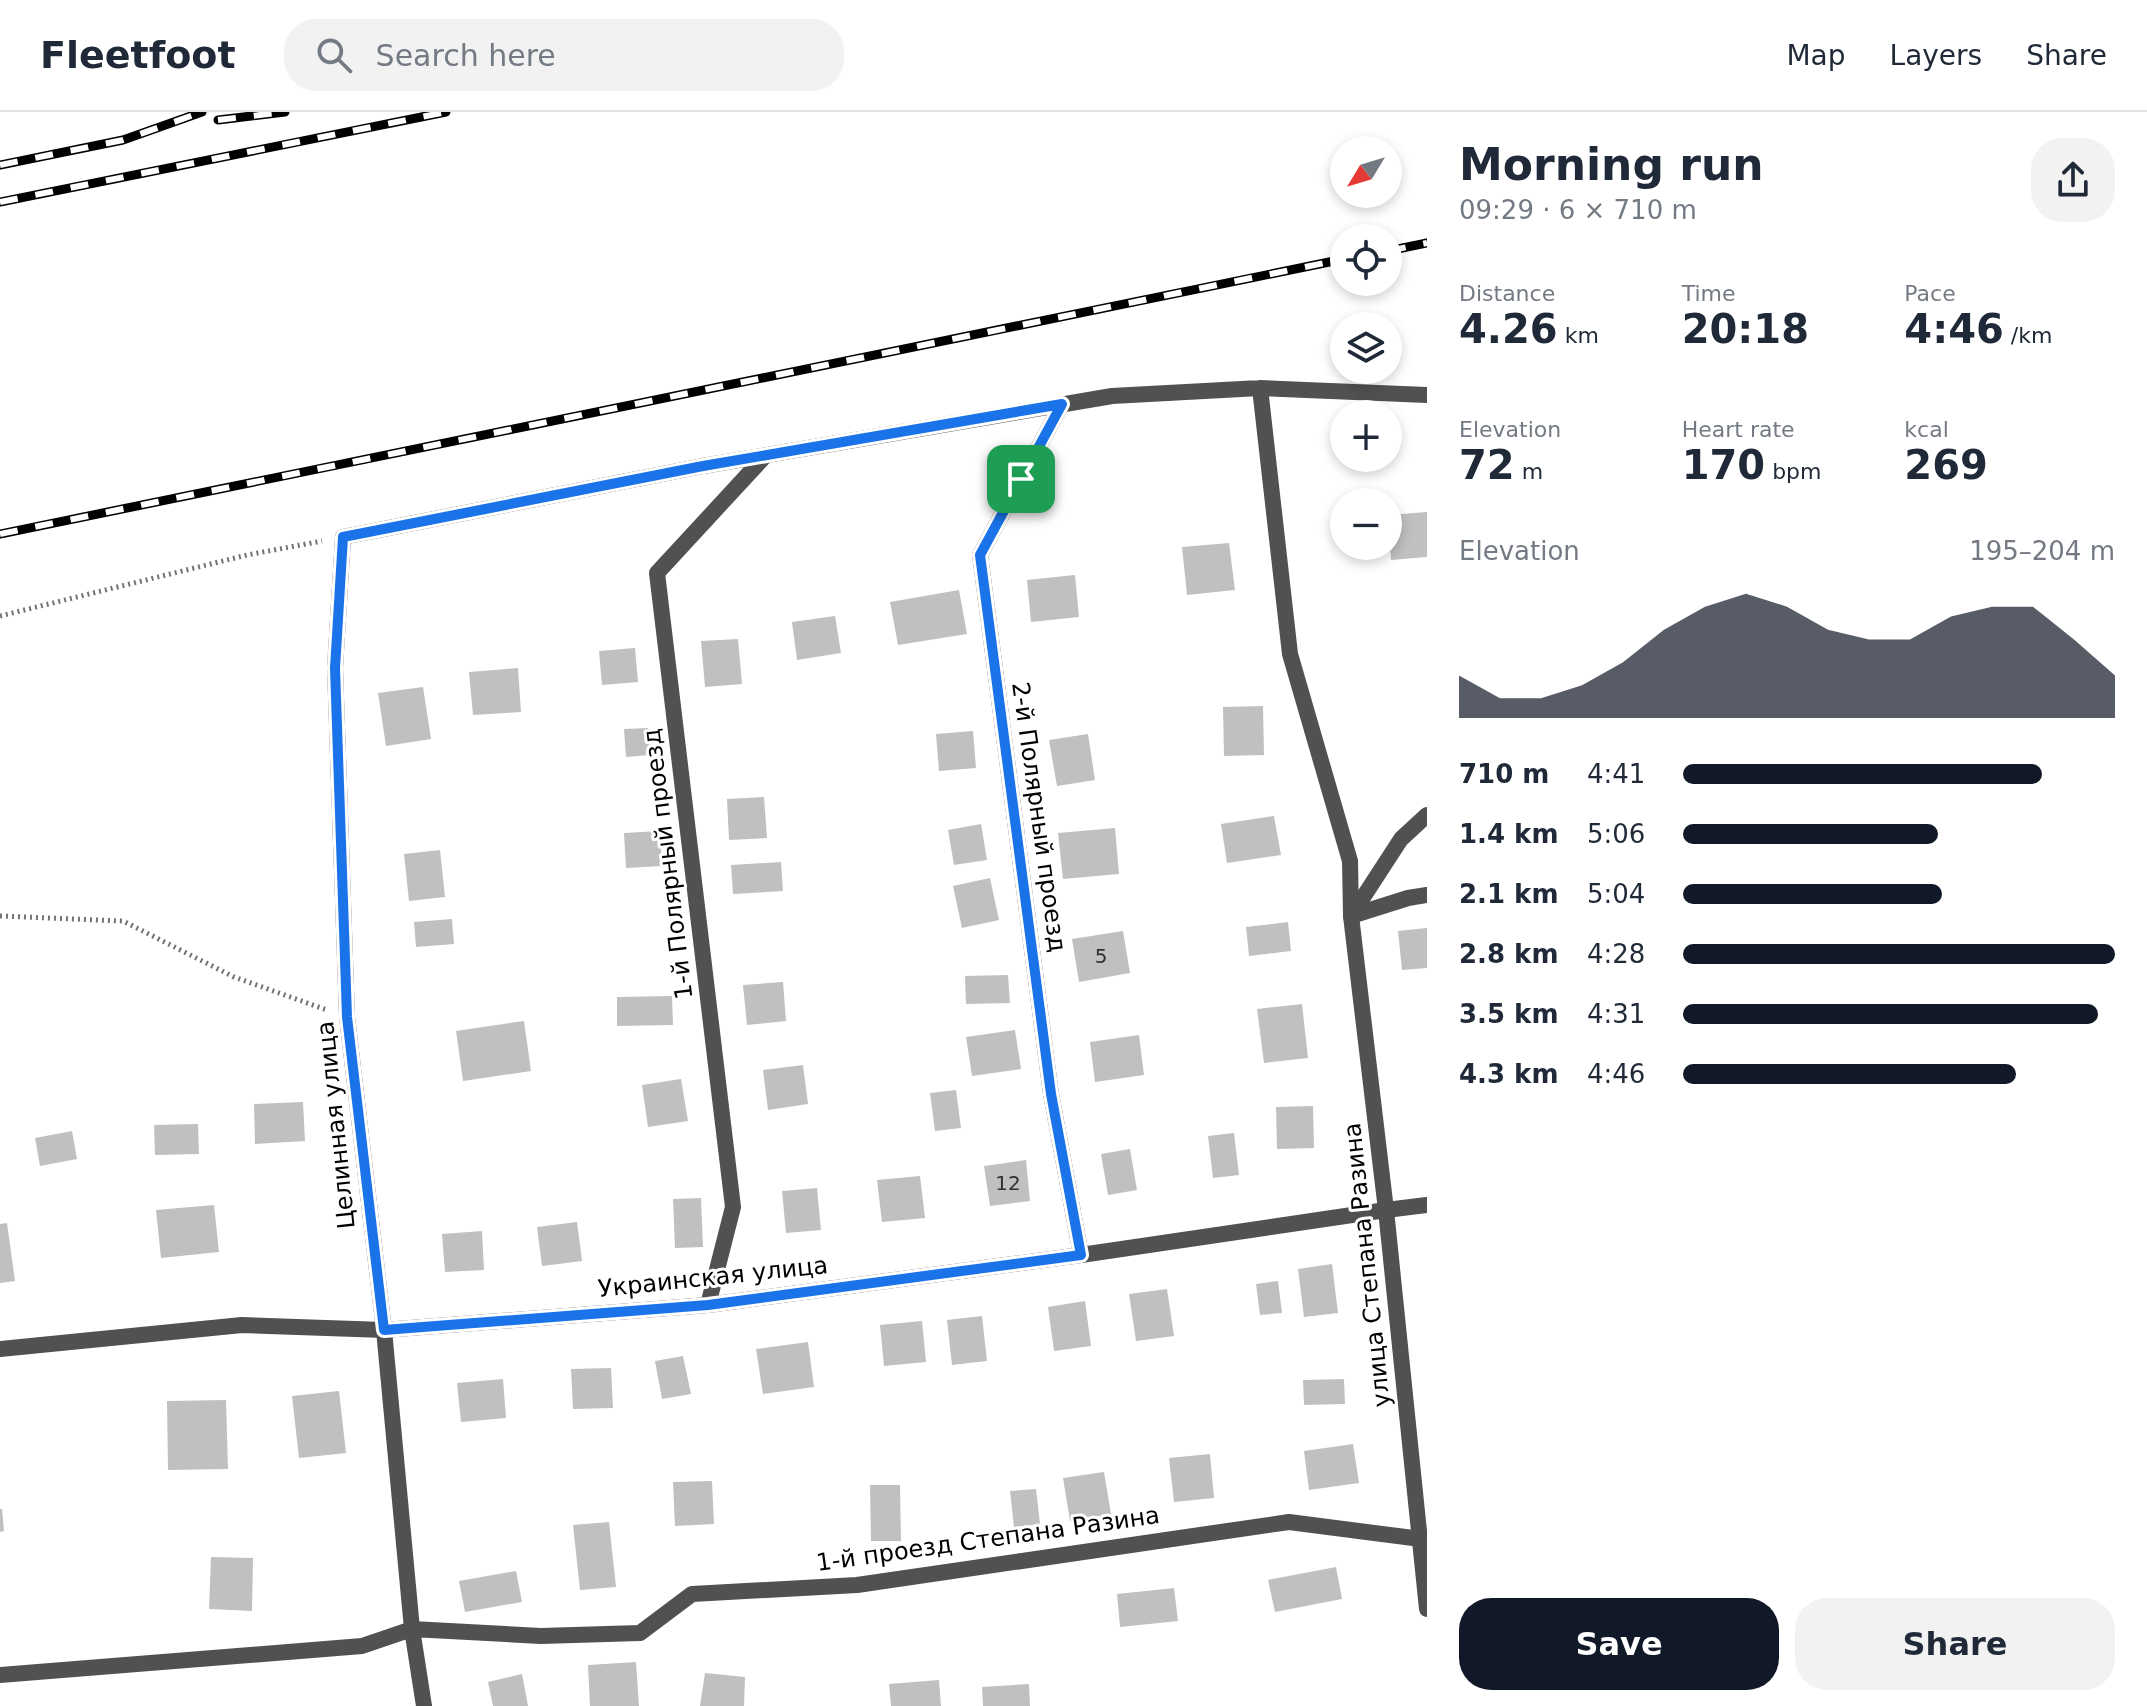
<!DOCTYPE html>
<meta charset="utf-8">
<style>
body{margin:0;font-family:"DejaVu Sans",sans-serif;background:#f2f2f3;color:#1f2937;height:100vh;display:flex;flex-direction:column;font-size:30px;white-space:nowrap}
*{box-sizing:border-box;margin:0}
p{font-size:26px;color:#747a83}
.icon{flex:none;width:44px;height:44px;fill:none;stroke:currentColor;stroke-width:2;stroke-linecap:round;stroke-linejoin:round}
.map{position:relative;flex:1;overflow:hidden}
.details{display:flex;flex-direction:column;background:#fff;width:720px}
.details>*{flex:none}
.needle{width:52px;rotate:232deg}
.controls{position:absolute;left:1330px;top:24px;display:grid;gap:16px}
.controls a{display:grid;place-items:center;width:72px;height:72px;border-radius:50%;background:#fff;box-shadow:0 4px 12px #0003;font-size:40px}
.pin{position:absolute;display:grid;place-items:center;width:68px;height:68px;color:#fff;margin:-34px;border-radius:16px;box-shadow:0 4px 12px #0006}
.round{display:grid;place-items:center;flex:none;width:84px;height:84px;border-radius:32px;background:#f2f2f3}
.summary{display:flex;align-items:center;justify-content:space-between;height:136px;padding:0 32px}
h1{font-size:44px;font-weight:600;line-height:60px}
.figures{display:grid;grid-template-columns:repeat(3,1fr);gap:12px;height:136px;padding:8px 32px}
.figures div{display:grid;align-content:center}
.figures b{font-size:40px;font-weight:600}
.figures small{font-size:22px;font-weight:400}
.figures p{font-size:22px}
.chart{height:224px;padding:16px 32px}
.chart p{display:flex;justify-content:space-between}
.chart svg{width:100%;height:144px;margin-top:8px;fill:#111827;opacity:.7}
.action{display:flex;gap:16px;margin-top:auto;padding:16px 32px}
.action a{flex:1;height:92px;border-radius:32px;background:#111827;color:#fff;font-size:32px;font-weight:600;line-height:92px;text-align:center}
.action a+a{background:#f2f2f3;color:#1f2937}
ul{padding:0 32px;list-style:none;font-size:26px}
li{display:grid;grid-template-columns:128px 96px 1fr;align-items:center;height:60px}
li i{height:20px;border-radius:10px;background:#111827}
header{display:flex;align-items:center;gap:48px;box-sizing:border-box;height:112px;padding:0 40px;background:#fff;border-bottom:2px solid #e0e1e3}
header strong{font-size:38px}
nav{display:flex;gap:44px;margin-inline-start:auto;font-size:28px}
.search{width:560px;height:72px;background:#f2f2f3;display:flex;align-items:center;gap:20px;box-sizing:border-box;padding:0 28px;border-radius:32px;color:#747a83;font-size:30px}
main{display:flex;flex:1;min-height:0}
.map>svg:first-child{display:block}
.building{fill:#c0c0c0}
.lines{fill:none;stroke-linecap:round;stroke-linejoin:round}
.path{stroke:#737373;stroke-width:5;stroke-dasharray:2 4;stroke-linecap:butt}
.minor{stroke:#515151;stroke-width:16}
.tertiary{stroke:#515151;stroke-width:16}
.rail-casing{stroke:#000;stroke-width:9}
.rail{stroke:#fff;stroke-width:6;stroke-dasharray:18;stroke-linecap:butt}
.route-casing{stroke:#fff;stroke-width:16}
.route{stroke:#1a73e8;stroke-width:10}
.labels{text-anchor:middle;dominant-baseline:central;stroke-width:6;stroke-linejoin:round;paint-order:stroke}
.number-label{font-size:20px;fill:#303030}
.street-label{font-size:24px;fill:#000;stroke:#fff}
</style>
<header>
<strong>Fleetfoot</strong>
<div class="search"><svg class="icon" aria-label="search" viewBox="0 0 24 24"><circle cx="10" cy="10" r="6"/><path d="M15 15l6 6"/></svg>Search here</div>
<nav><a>Map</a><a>Layers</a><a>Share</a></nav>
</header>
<main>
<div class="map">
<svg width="1427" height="1594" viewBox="0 0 1427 1594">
<rect width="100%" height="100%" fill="#fff"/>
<path class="building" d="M1427,400V445L1391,448L1388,403Z
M1229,431L1235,478L1187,483L1182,435Z
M1075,463L1079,505L1031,510L1027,468Z
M959,478L967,522L898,533L890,490Z
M835,504L841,541L797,548L792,510Z
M738,527L742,572L705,575L701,529Z
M635,536L638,570L602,573L599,539Z
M518,556L521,600L473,603L469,560Z
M423,575L431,627L386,634L378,581Z
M1263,594L1264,643L1224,644L1223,595Z
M648,616L650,643L626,645L624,617Z
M973,619L976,656L939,659L936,622Z
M1088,622L1095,668L1057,674L1049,628Z
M764,685L767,726L729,728L727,687Z
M1274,704L1281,743L1227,751L1221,712Z
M981,712L987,748L954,753L948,718Z
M1115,716L1119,762L1063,767L1058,721Z
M660,719L662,754L626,756L624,721Z
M440,738L445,785L409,789L404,742Z
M781,750L783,779L733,782L731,753Z
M990,766L999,808L962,816L953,774Z
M452,807L454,832L416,835L414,810Z
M1288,810L1291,839L1249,844L1246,815Z
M1427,816V856L1402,858L1398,819Z
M1123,819L1130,861L1079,870L1072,827Z
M1008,863L1010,891L966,892L965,864Z
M783,870L786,909L747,913L743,873Z
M672,884L673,913L617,914V885Z
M1302,892L1308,946L1264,951L1257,897Z
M524,909L531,959L463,969L456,919Z
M1015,918L1021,957L972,964L966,925Z
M1139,923L1144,963L1095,970L1090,930Z
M803,953L808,992L768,998L763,958Z
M681,967L688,1009L648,1015L642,973Z
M956,978L961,1016L935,1019L930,981Z
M303,990L305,1029L255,1032L254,992Z
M1313,994L1314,1036L1277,1037L1276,995Z
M198,1012L199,1042L155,1043L154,1013Z
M72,1019L77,1047L40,1054L35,1026Z
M1234,1021L1239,1063L1213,1066L1208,1024Z
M1130,1037L1137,1078L1108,1083L1101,1042Z
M1026,1048L1030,1089L990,1094L984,1054Z
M920,1064L925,1106L882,1110L877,1068Z
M817,1076L821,1118L786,1121L782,1079Z
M701,1086L703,1135L675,1136L673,1087Z
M214,1093L219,1140L161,1146L156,1098Z
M577,1110L582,1149L542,1154L537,1115Z
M7,1111L15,1169L0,1171V1112Z
M482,1119L484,1158L445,1160L442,1122Z
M1332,1152L1338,1201L1304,1205L1298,1157Z
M1278,1169L1282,1201L1260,1203L1256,1172Z
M1167,1177L1174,1224L1136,1229L1129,1182Z
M1085,1189L1091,1234L1054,1239L1048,1195Z
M982,1204L987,1249L952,1253L947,1208Z
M922,1209L926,1250L884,1254L880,1213Z
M808,1230L814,1275L763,1282L756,1237Z
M683,1244L691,1282L662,1287L655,1249Z
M611,1256L613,1296L573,1297L571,1257Z
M503,1267L506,1306L461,1310L457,1271Z
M1344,1267L1345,1292L1304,1293L1303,1268Z
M339,1279L346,1341L299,1346L292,1284Z
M226,1288L228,1357L168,1358L167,1289Z
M1353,1332L1359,1371L1309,1378L1304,1339Z
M1210,1342L1214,1386L1174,1390L1169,1346Z
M1104,1360L1111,1402L1070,1409L1063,1366Z
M712,1369L714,1412L675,1414L673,1370Z
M870,1373H900L901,1429H871Z
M1036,1377L1040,1412L1014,1415L1010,1379Z
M0,1397H2L4,1419L0,1420Z
M609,1410L616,1475L580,1478L573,1413Z
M211,1445L253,1446L252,1499L209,1497Z
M1336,1455L1342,1487L1275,1500L1268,1468Z
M516,1459L522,1490L465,1500L459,1469Z
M1174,1476L1178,1509L1120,1515L1117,1482Z
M636,1550L639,1594H590L588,1553Z
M705,1561L745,1565L744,1594H700Z
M522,1562L528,1594H493L488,1570Z
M939,1568L941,1594H891L889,1572Z
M1029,1572L1030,1594H983L982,1575Z"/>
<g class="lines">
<path class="path" d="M0,504L247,443L322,429
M0,804L123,809L234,865L327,898"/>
<path class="minor" d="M1260,276L1290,542L1350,749L1351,804L1408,786L1427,783
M1062,292L980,443L1051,982L1081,1143
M1386,1098L1427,1093
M708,1193L733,1095L657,461L765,344
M0,1563L362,1534L412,1517L541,1524L640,1521L692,1482L857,1473L1289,1410L1421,1427
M424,1594L412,1517L384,1218L347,905L335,556L343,425L703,354L1112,284L1260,276L1427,283"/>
<path class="tertiary" d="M1427,703L1401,727L1351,804L1386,1098L1427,1497
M0,1237L242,1213L384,1218L708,1193L1081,1143L1386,1098"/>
<g class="rail-casing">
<path id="rail" d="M218,8L285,0
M0,53L123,28L202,0
M0,90L446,0
M1388,139L1427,131
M0,422L1344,147"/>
</g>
<use href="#rail" class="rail"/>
</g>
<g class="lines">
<g class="route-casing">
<path id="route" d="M1062,292L980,443L1051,982L1081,1143L708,1193L384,1218L347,905L335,556L343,425L703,354Z"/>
</g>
<use href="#route" class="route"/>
</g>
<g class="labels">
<g class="number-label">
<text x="1101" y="844">5</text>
<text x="1008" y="1071">12</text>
</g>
<g class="street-label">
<text transform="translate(1039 705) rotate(82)">2-й Полярный проезд</text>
<text transform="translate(668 752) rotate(-97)">1-й Полярный проезд</text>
<text transform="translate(336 1013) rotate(-96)">Целинная улица</text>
<text transform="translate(1367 1153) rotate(-96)">улица Степана Разина</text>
<text transform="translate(713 1165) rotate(-6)">Украинская улица</text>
<text transform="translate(988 1427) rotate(-8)">1-й проезд Степана Разина</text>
</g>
</g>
</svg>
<div class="controls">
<a><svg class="needle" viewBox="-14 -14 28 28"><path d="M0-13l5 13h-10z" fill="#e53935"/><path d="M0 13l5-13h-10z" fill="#747a83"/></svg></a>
<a><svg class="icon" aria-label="locate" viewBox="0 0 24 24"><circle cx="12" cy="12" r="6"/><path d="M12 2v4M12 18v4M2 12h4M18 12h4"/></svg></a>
<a><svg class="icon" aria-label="layers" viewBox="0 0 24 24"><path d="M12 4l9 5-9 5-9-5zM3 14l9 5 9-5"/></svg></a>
<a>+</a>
<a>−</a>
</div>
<div class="pin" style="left:1021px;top:367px;background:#1e9e55"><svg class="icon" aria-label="arrive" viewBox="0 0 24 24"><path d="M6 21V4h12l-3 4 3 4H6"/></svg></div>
</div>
<section class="details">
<div class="summary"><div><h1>Morning run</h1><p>09:29 · 6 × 710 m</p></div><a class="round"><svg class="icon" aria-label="share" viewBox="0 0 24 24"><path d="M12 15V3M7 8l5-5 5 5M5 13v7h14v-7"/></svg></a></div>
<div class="figures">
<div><p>Distance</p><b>4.26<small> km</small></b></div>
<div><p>Time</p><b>20:18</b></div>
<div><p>Pace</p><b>4:46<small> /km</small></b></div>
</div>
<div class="figures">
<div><p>Elevation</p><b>72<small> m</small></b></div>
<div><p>Heart rate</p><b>170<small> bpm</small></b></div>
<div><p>kcal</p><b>269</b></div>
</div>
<div class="chart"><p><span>Elevation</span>195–204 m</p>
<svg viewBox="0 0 160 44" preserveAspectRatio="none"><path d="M0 44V31L10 38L20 38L30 34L40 27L50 17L60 10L70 6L80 10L90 17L100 20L110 20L120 13L130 10L140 10L150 20L160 31V44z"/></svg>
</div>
<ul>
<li><b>710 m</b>4:41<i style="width:83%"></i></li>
<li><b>1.4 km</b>5:06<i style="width:59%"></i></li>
<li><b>2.1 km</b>5:04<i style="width:60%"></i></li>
<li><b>2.8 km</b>4:28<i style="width:100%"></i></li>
<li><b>3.5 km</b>4:31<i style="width:96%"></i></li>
<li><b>4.3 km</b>4:46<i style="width:77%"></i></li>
</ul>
<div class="action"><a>Save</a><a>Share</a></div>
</section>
</main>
